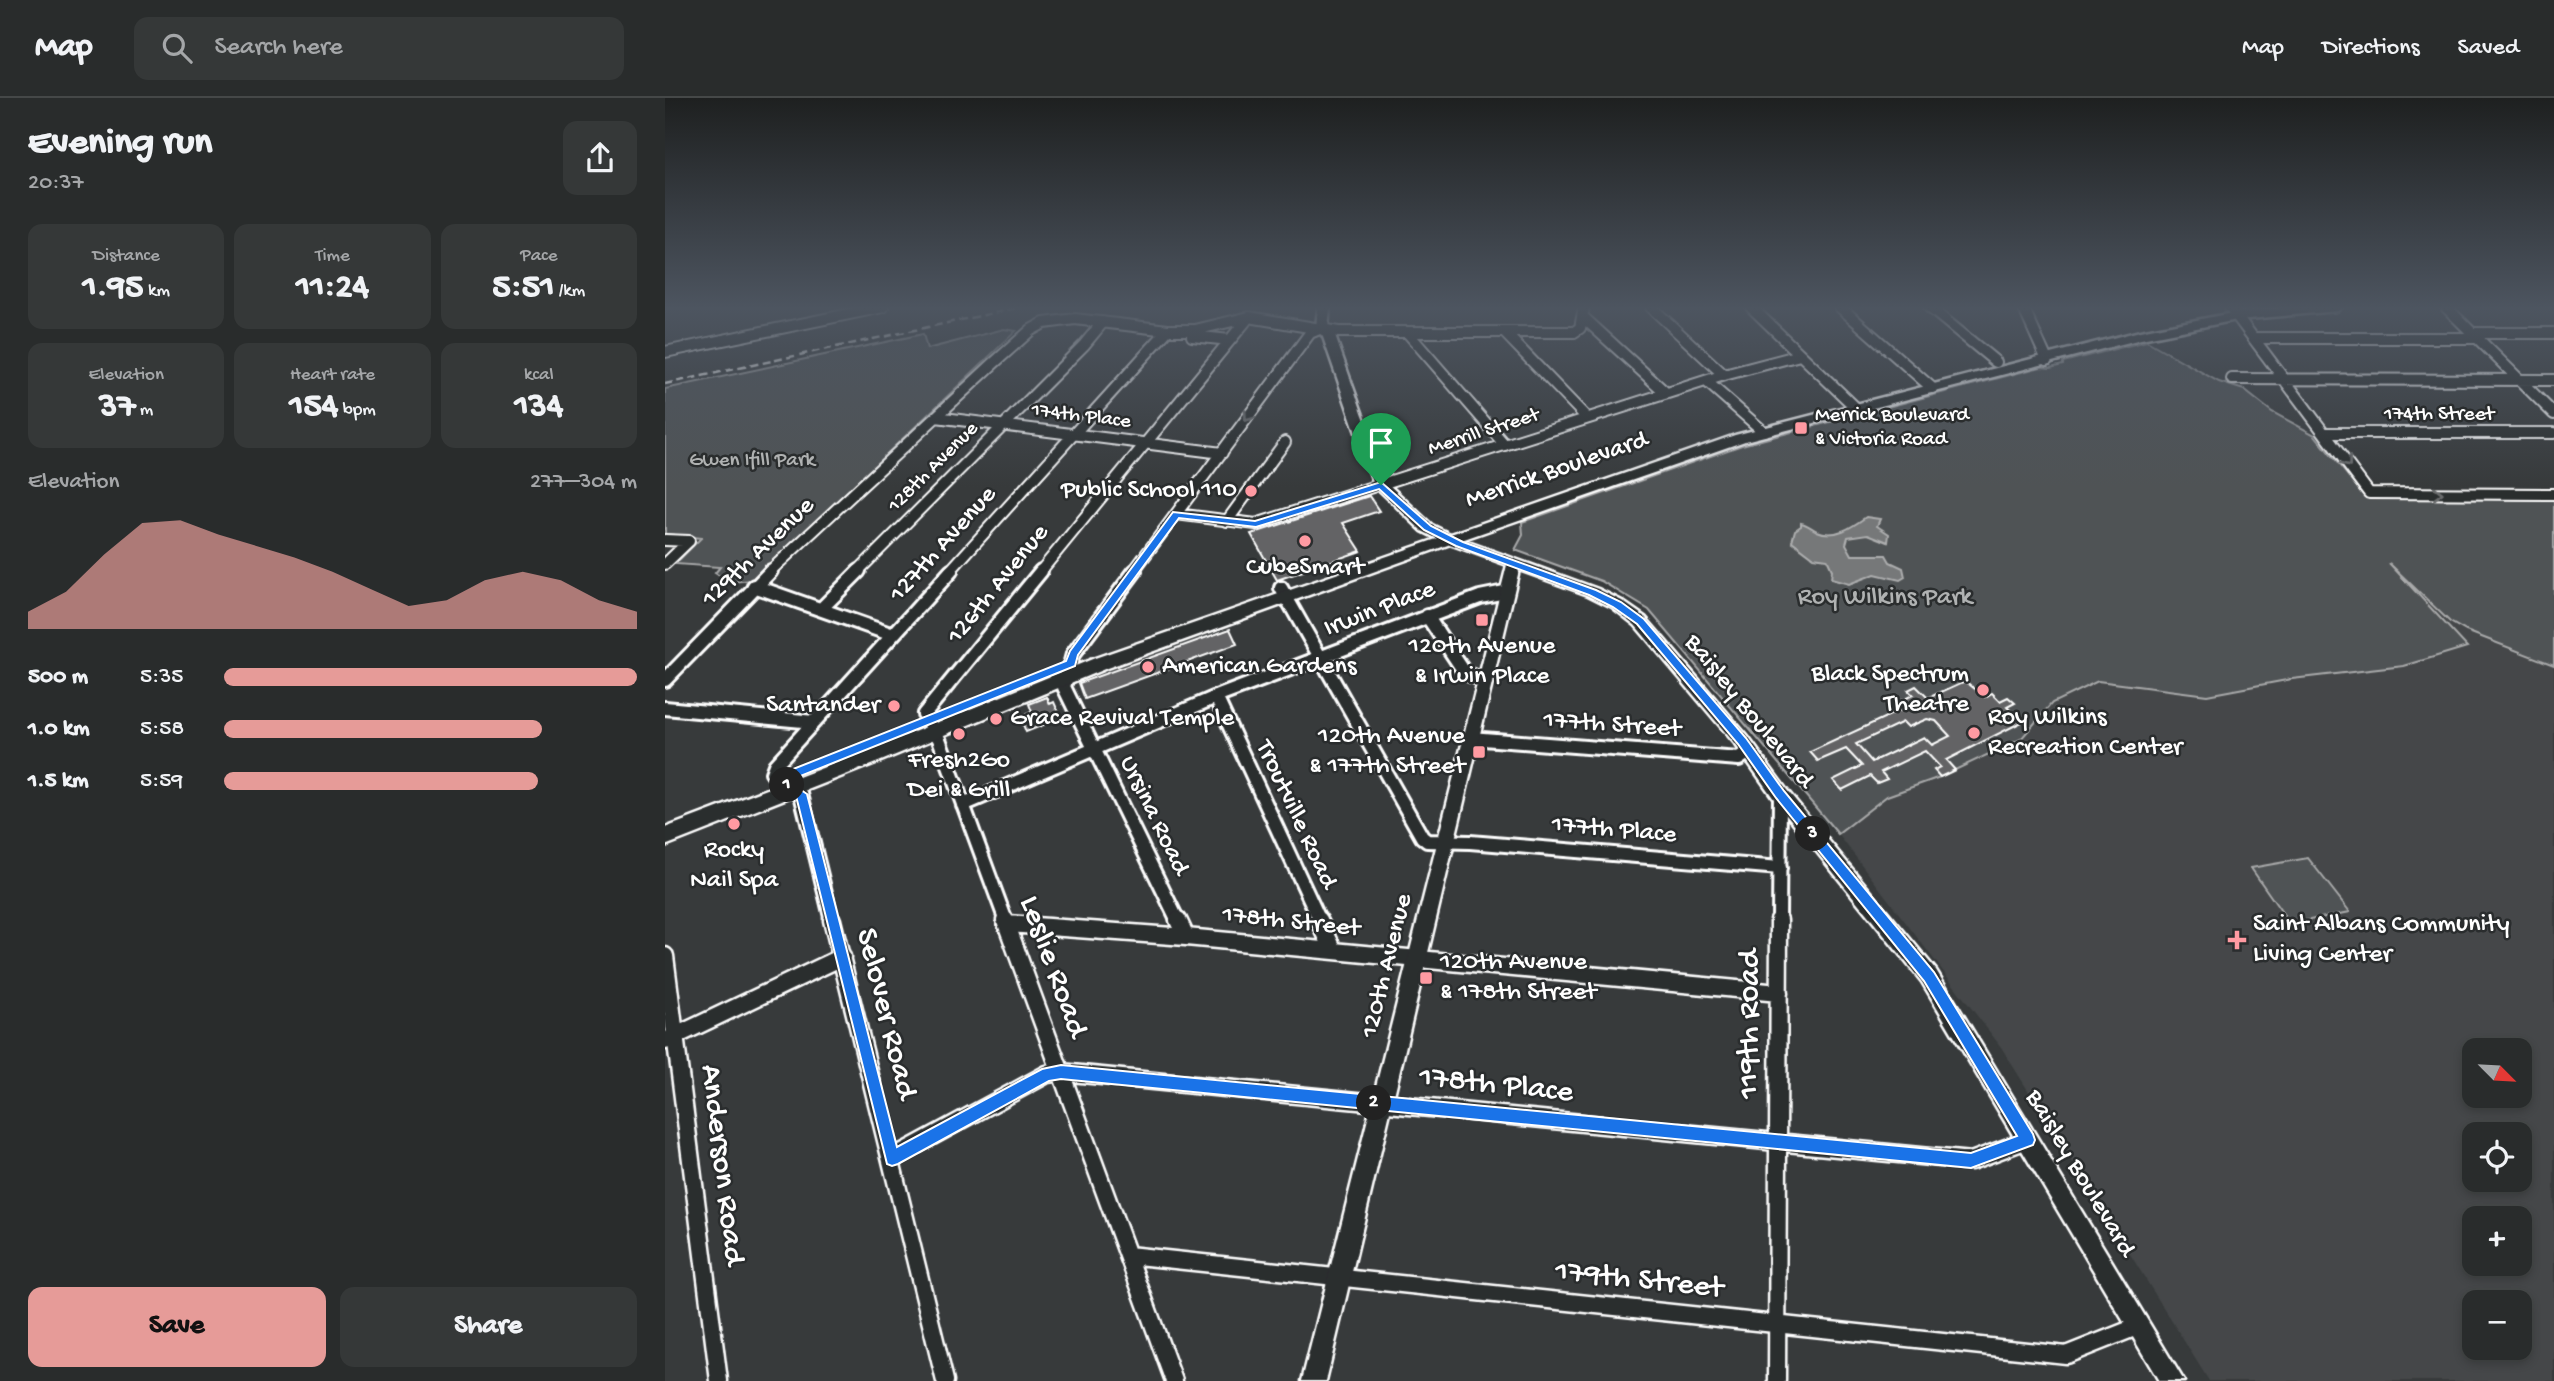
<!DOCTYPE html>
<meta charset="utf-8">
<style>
body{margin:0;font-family:"Gochi Hand",sans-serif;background:#353838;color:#f1f3f6;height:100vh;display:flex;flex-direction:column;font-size:26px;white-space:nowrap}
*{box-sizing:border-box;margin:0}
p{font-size:23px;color:#a5a7a9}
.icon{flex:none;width:38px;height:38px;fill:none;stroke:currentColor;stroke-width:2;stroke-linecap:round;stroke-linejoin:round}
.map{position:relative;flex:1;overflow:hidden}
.details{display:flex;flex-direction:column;background:#292c2c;width:665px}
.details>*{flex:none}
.needle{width:46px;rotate:114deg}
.buttons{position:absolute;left:1797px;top:940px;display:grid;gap:14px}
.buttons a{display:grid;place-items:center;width:70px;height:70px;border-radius:14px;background:#292c2c;box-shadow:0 4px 10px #0003,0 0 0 2px #454848;font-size:35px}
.pin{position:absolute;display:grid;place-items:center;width:60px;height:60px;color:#fff;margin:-72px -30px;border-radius:50% 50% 50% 0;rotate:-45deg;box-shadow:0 0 7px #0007}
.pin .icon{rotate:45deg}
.km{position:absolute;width:35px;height:35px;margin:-18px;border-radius:50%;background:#222;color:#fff;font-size:19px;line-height:35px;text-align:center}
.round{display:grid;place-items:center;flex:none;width:74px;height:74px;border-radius:14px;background:#353838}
.summary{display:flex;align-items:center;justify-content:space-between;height:119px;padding:0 28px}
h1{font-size:38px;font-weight:700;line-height:52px}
.metrics{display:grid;grid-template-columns:repeat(3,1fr);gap:10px;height:119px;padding:7px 28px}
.metrics div{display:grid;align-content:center;border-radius:14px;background:#353838;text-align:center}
.metrics b{font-size:35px;font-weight:700}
.metrics small{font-size:19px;font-weight:400}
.metrics p{font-size:19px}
.chart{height:196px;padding:14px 28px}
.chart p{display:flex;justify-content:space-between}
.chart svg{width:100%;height:126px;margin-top:7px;fill:#e69b98;opacity:.7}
.primary-button{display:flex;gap:14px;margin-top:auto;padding:14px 28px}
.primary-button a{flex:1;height:80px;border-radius:14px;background:#e69b98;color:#111;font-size:28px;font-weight:700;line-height:80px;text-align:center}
.primary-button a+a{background:#353838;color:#f1f3f6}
ul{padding:0 28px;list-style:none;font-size:23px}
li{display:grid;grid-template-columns:112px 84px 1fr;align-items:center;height:52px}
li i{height:18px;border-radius:9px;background:#e69b98}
header{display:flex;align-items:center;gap:42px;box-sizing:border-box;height:98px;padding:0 35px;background:#292c2c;border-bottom:2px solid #454848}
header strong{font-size:33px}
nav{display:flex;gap:38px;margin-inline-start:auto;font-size:24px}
.search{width:490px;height:63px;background:#353838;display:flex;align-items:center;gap:18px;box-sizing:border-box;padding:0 24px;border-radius:14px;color:#a5a7a9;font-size:26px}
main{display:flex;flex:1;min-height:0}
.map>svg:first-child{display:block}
.built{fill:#444748;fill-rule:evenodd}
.green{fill:#505354;stroke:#a8a9aa;stroke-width:2}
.water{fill:#767879;stroke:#adaeaf;stroke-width:2}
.building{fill:#636465;stroke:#fff;stroke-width:2;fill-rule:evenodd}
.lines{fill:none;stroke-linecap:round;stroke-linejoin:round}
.minor-far2-casing{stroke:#fff;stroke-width:14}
.minor-far1-casing{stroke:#fff;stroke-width:18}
.minor-casing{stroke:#fff;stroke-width:21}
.tertiary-casing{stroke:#fff;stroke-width:5}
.secondary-casing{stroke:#fff;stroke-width:5}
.primary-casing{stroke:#fff;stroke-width:5}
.minor-far2{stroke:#2a2d2e;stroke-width:10}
.minor-far1{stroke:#2a2d2e;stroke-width:12}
.minor{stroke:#2a2d2e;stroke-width:16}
.tertiary{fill:#2a2d2e;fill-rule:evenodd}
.secondary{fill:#2a2d2e;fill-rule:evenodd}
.primary{fill:#2a2d2e;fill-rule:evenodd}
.rail{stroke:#fff;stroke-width:2.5;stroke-dasharray:8 4.5;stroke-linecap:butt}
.oneway{stroke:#6a6c6d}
.route{fill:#1a73e8;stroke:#fff;stroke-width:2;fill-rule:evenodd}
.poi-dot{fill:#ff9aa2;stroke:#2a2d2e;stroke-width:2.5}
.labels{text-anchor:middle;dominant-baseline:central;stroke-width:5;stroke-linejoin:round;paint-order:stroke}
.far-street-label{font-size:21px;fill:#fff;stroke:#2a2d2e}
.far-poi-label{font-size:21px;fill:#fff;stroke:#2a2d2e;text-anchor:start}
.far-park-label{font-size:21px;fill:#b0b2b2;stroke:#2a2d2e}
.street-label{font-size:26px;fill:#fff;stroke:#2a2d2e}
.poi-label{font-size:26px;fill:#fff;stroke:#2a2d2e;text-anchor:start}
.park-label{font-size:26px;fill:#b0b2b2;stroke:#2a2d2e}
.near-street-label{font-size:32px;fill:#fff;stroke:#2a2d2e}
</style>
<header>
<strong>Map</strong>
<div class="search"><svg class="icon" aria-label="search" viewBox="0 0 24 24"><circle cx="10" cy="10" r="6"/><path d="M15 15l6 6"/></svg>Search here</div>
<nav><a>Map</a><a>Directions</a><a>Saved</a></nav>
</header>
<main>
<section class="details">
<div class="summary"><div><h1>Evening run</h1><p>20:37</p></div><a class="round"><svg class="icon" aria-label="share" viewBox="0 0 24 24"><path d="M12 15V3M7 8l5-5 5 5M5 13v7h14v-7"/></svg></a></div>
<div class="metrics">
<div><p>Distance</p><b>1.95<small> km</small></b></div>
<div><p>Time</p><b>11:24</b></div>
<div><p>Pace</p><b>5:51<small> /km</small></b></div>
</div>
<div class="metrics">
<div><p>Elevation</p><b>37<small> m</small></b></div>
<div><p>Heart rate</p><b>154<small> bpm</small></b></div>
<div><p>kcal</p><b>134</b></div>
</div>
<div class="chart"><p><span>Elevation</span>277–304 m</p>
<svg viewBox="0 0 160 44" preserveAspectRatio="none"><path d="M0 44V38L10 31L20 18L30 7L40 6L50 11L60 15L70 19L80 24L90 30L100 36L110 34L120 27L130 24L140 27L150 34L160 38V44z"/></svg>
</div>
<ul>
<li><b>500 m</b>5:35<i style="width:100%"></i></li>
<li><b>1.0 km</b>5:58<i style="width:77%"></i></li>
<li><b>1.5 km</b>5:59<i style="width:76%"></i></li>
</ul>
<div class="primary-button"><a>Save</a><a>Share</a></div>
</section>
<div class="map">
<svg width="1889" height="1283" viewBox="0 0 1889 1283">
<rect width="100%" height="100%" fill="#373a3b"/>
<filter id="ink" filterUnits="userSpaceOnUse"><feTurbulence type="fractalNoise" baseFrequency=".0143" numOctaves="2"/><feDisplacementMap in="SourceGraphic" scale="14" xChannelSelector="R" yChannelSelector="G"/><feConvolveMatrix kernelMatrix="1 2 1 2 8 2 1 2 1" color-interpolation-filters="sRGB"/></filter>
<g filter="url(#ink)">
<path class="built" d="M1709,449L1889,505V1283H1544L1336,949L1173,736L1222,698L1275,679L1356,641L1386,605L1433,583L1542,597L1627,581L1739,568L1801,549ZM1810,952H1855V998H1810ZM1810,1036H1855V1082H1810ZM1810,1120H1855V1166H1810ZM1810,1204H1855V1250H1810Z"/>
<path class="green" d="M339,231L351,233L89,482L65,484L50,475L55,469L10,466L36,440L0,436V291L258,236L262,251Z
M1482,243L1554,284L1579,292L1607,314L1650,337L1700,399L1889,402V567L1801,533L1785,524L1724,465L1802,549L1739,568L1627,581L1542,597L1433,583L1387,605L1356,641L1275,679L1222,698L1173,736L984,512L936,483L850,452L858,437L857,424L1077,347L1376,269L1385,270L1398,267V264Z
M1643,760L1685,814L1625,826L1586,770Z"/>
<path class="water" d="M1201,419L1215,421L1212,428L1224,436L1223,444L1203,436L1183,439L1181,446L1187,457H1221L1225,464L1238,470L1240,479L1235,482L1210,476L1184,486L1166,481L1167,472L1162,461L1148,459L1127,443L1130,432L1136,428V425C1142,426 1146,430 1152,433C1170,441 1187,429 1201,419Z"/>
<path class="building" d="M704,398L714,413L678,425L696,453L612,482L586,436Z
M565,531L572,546L420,601L414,585Z
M1300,583L1320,599L1327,595L1335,603L1343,599L1350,605L1342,609L1357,624L1281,662L1290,672L1275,679L1269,672L1275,669L1260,653L1216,674L1222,681L1212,685L1205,678L1177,692L1168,682L1197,668L1181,651L1153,663L1145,654L1234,613L1227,607L1248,597L1243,592L1251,588L1263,600ZM1262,621L1271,623L1285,638L1267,647L1259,639L1207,664L1191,646L1238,624L1243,629Z
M382,599L385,606L389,604L396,620L361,634L355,619L367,614L364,606Z"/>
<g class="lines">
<g class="minor-far2-casing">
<path id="minor-far2" d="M986,209L1059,277
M1086,209L1190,309
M1175,209L1267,290
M1264,209L1331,264
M1358,209L1382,262
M1565,209L1704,395L1889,396
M1781,209L1889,316
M919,220L1001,295
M742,234L840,347
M839,234L922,320
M1808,235H1889
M527,238L565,242
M1588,240H1814
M0,254L218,209
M1567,281L1889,282
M1041,283L1098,333
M271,319L557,355
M1660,335H1889
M511,416L591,426L1059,277L1135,257
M562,423L620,344
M0,442L24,443
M0,466L24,443
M104,474L329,265L366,232L379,225L410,221L503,232H530L584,219L674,234H909L915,230L919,209
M192,474L419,247L438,224
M284,474L503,232
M375,474L584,219
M468,474L645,235L657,230"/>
</g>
<g class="minor-far1-casing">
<path id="minor-far1" d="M470,473L408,556L399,589L513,823
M89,488L228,537
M616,490L757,739L762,743L805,744L1115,770
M156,511L194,473
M762,518L800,575L819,582
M0,582L106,473
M551,599L655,823
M0,610L149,624
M805,640L1074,661L1084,654
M298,707L551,599L815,499L840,494
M167,823L136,696L113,682L107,675L110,667L286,473
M341,823L274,641L259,616L376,473
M1114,823L1115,696"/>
</g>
<g class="minor-casing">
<path id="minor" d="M167,822L280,1283
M340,822L509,1283
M513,822L521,839
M654,822L669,853
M342,826L521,839L1114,895
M0,858L54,1283
M0,943L177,859
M227,1060L382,976L396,974L1306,1063L1362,1042
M463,1157L1401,1257L1474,1228
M1112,1283L1114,822"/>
</g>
<g class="tertiary-casing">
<path id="tertiary" d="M784,437L933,491L957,503L980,519L1083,639L1121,691L1271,872L1519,1283H1494L1257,884L1109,701L1071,647L970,527L947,509L923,497L854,472L661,1283H637L842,467L779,444L777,441Z"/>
</g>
<g class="secondary-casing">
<path id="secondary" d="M653,209H665L663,230L670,238L722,385L767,427L789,438L791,441L789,444H779L757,433L709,387L658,239L651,230Z"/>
</g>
<g class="primary-casing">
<path id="primary" d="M1628,209H1678L1672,213L1572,222L1476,241L1080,343L805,439L442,570L216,663L0,748V730L202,653L430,560L1070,337L1475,233L1572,214Z"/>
</g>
<use href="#minor-far2" class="minor-far2"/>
<use href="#minor-far1" class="minor-far1"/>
<use href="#minor" class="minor"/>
<use href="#tertiary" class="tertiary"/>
<use href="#secondary" class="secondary"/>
<use href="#primary" class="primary"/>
<path class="rail" d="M0,286L356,209"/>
</g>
<defs><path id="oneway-chevron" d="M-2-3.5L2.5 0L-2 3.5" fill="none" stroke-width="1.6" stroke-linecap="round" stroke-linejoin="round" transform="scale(1.75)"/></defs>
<g class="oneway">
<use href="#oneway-chevron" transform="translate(583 319) rotate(126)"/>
<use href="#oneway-chevron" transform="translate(1682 365) rotate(53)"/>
<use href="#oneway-chevron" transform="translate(1773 395)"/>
</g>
</g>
<linearGradient id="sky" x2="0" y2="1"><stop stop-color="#1e2020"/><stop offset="0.54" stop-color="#4d5560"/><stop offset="1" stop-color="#4d5560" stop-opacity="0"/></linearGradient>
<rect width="1889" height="389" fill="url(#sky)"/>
<path class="route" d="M716,384L766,428L798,444L931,492L956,504L979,521L1081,640L1119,693L1269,874L1368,1036L1370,1042L1368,1047L1306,1070L396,981L384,983L233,1066L227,1068L222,1066L131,698L108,685V679L401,563L405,553L508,414L590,423ZM714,391L759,432L791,448L924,497L948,509L972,526L1073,646L1111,700L1259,883L1352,1038L1306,1055L396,967L377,971L232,1049L142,696L123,683L410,568L413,557L514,420L591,429Z"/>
<g class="poi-dot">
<rect x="1129" y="323" width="14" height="14" rx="3.5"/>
<circle cx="586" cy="393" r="7"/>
<circle cx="640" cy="443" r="7"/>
<rect x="810" y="515" width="14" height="14" rx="3.5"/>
<circle cx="483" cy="569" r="7"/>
<circle cx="1318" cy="592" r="7"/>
<circle cx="229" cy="608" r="7"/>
<circle cx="331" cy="621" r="7"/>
<circle cx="1309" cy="635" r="7"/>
<circle cx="294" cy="636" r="7"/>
<rect x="807" y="647" width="14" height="14" rx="3.5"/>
<circle cx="69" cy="726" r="7"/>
<path d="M1568.5 831.5h7v7h7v7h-7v7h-7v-7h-7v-7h7z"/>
<rect x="754" y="873" width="14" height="14" rx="3.5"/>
</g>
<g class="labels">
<g class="far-street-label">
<text x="1774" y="317">174th Street</text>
<text transform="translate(416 319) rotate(7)">174th Place</text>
<text transform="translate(819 335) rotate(-18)">Merrill Street</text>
<text transform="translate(269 370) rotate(-45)">128th Avenue</text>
</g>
<g class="far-poi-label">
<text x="1150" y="318">Merrick Boulevard<tspan x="1150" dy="24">&amp; Victoria Road</tspan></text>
</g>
<g class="far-park-label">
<text x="87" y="363">Gwen Ifill Park</text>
</g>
<g class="street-label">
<text transform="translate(892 373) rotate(-19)">Merrick Boulevard</text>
<text transform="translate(279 447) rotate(-48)">127th Avenue</text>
<text transform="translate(94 455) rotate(-44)">129th Avenue</text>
<text transform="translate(334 487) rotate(-51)">126th Avenue</text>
<text transform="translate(715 512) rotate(-21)">Irwin Place</text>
<text transform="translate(1083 614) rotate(51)">Baisley Boulevard</text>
<text transform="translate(947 628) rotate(4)">177th Street</text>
<text transform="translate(630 717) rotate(65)">Troutville Road</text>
<text transform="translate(488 718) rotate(64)">Ursina Road</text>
<text transform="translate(949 733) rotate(5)">177th Place</text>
<text transform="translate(626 825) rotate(6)">178th Street</text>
<text transform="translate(723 868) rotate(-76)">120th Avenue</text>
<text transform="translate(1414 1076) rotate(59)">Baisley Boulevard</text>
</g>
<g class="poi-label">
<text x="572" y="393" text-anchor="end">Public School 110</text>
<text x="640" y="470" text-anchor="middle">CubeSmart</text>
<text x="817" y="549" text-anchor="middle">120th Avenue<tspan x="817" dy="30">&amp; Irwin Place</tspan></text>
<text x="497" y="569">American Gardens</text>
<text x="1304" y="577" text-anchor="end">Black Spectrum<tspan x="1304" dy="30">Theatre</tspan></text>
<text x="215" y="608" text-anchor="end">Santander</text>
<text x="1323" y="620">Roy Wilkins<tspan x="1323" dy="30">Recreation Center</tspan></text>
<text x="345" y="621">Grace Revival Temple</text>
<text x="800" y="639" text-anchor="end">120th Avenue<tspan x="800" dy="30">&amp; 177th Street</tspan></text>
<text x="294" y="663" text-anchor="middle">Fresh2Go<tspan x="294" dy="30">Dei &amp; Grill</tspan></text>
<text x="69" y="753" text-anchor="middle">Rocky<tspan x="69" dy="30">Nail Spa</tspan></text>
<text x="1588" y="827">Saint Albans Community<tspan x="1588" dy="30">Living Center</tspan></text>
<text x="775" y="865">120th Avenue<tspan x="775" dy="30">&amp; 178th Street</tspan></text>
</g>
<g class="park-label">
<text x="1220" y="500">Roy Wilkins Park</text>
</g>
<g class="near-street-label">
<text transform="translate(387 869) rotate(70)">Leslie Road</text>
<text transform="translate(220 916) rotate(76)">Selover Road</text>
<text transform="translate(1086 926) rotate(-90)">119th Road</text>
<text transform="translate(831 988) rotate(6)">178th Place</text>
<text transform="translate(56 1067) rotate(83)">Anderson Road</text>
<text transform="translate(974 1183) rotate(6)">179th Street</text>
</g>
</g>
</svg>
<div class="buttons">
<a><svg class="needle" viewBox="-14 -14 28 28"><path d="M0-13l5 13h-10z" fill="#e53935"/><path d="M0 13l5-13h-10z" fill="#a5a7a9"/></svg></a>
<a><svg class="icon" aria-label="locate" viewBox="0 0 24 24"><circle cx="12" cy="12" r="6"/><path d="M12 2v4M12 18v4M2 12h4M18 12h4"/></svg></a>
<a>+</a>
<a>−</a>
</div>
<div class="pin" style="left:716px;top:387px;background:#1e9e55"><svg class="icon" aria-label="arrive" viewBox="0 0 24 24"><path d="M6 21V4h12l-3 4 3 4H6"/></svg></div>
<b class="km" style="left:122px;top:687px">1</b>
<b class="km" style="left:709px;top:1005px">2</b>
<b class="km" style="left:1148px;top:736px">3</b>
</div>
</main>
